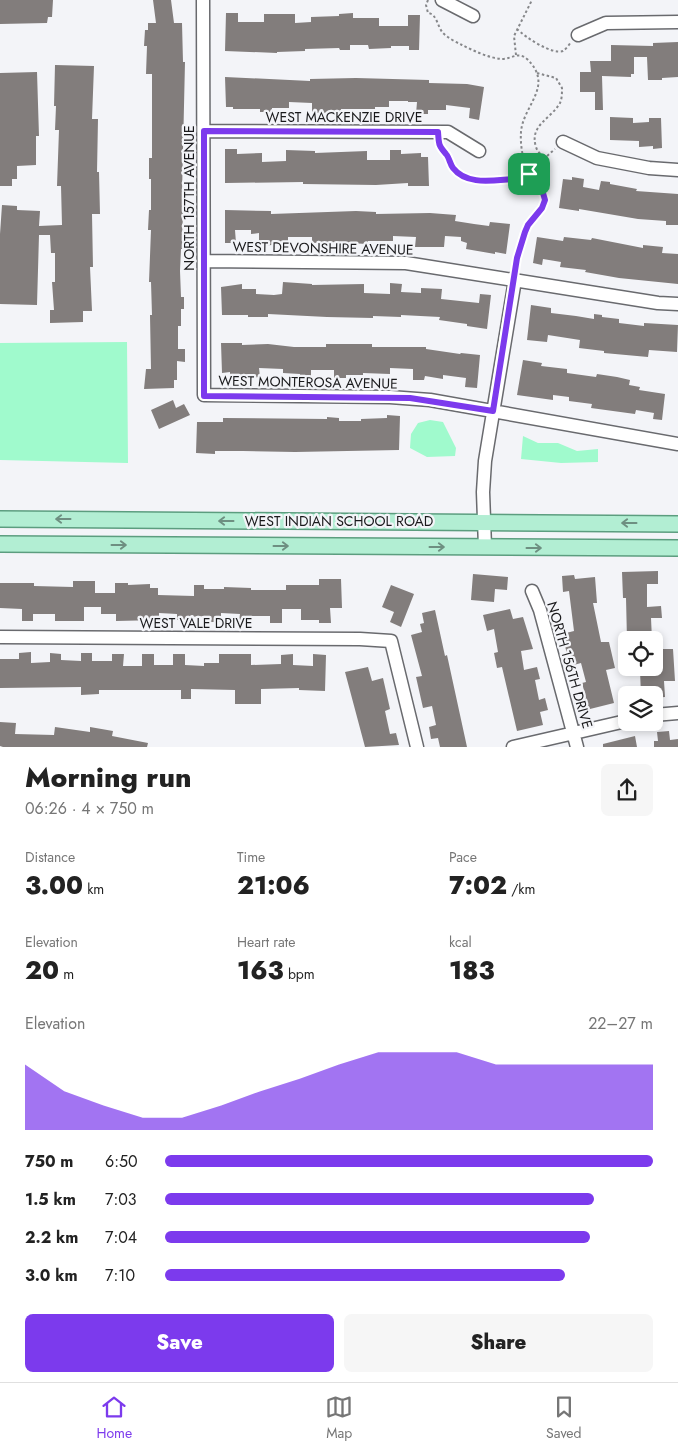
<!DOCTYPE html>
<meta charset="utf-8">
<style>
body{margin:0;font-family:Jost,sans-serif;background:#f6f6f6;color:#222;height:100vh;display:flex;flex-direction:column;font-size:19px;white-space:nowrap}
*{box-sizing:border-box;margin:0}
p{font-size:16px;color:#767676}
.icon{flex:none;width:28px;height:28px;fill:none;stroke:currentColor;stroke-width:2;stroke-linecap:round;stroke-linejoin:round}
.map{position:relative;height:747px;overflow:hidden}
.side{display:flex;flex-direction:column;background:#fff;flex:1}
.side>*{flex:none}
.fabs{position:absolute;left:618px;top:631px;display:grid;gap:10px}
.fabs a{display:grid;place-items:center;width:45px;height:45px;border-radius:8px;background:#fff;box-shadow:0 2px 8px #0003;font-size:25px}
.pin{position:absolute;display:grid;place-items:center;width:42px;height:42px;color:#fff;margin:-21px;border-radius:10px;box-shadow:0 2px 8px #0006}
.round{display:grid;place-items:center;flex:none;width:52px;height:52px;border-radius:8px;background:#f6f6f6}
.head{display:flex;align-items:center;justify-content:space-between;height:85px;padding:0 25px}
h1{font-size:28px;font-weight:800;line-height:38px}
.stats{display:grid;grid-template-columns:repeat(3,1fr);gap:8px;height:85px;padding:5px 25px}
.stats div{display:grid;align-content:center}
.stats b{font-size:25px;font-weight:800}
.stats small{font-size:14px;font-weight:400}
.stats p{font-size:14px}
.chart{height:140px;padding:10px 25px}
.chart p{display:flex;justify-content:space-between}
.chart svg{width:100%;height:90px;margin-top:5px;fill:#7c3aed;opacity:.7}
.action{display:flex;gap:10px;margin-top:auto;padding:10px 25px}
.action a{flex:1;height:58px;border-radius:8px;background:#7c3aed;color:#fff;font-size:20px;font-weight:800;line-height:58px;text-align:center}
.action a+a{background:#f6f6f6;color:#222}
ul{padding:0 25px;list-style:none;font-size:16px}
li{display:grid;grid-template-columns:80px 60px 1fr;align-items:center;height:38px}
li i{height:12px;border-radius:6px;background:#7c3aed}
.tab-bar{display:flex;justify-content:space-around;align-items:center;height:70px;border-top:1px solid #e0e0e0;background:#fff;font-size:14px;color:#767676}
.tab-bar a{display:grid;justify-items:center;gap:2px}
.tab-bar .active{color:#7c3aed}
.map>svg:first-child{display:block}
.green{fill:#a0facd}
.building{fill:#827d7c}
.lines{fill:none;stroke-linecap:round;stroke-linejoin:round}
.minor-casing{stroke:#696a6e;stroke-width:15}
.major-casing{stroke:#5c9d7f;stroke-width:18}
.path{stroke:#86878a;stroke-width:2;stroke-dasharray:2.5 2.5;stroke-linecap:butt}
.minor{stroke:#fff;stroke-width:12}
.major{stroke:#b2eed3;stroke-width:15}
.oneway{stroke:#6e8f81}
.route-casing{stroke:#fff;stroke-width:10}
.route{stroke:#7c3aed;stroke-width:6}
.labels{text-anchor:middle;dominant-baseline:central;stroke-width:4.5;stroke-linejoin:round;paint-order:stroke}
.street-label{font-size:14px;fill:#1a1a1c;stroke:#f3f4f8}
</style>
<div class="map">
<svg width="678" height="747" viewBox="0 0 678 747">
<rect width="100%" height="100%" fill="#f3f4f8"/>
<path class="green" d="M127,342L128,463L0,460V343Z
M430,420L443,422L456,448L455,456L427,457L410,448L411,434L418,423Z
M523,436L538,443H558L577,451L598,449V462L561,463L521,459Z"/>
<path class="building" d="M0,0H53L52,17H48L47,23L0,24Z
M153,0H171L174,23H182L183,62H185L182,193H184L182,237H184V249H181L180,271L181,297H184V309H181V326H178V349H185V362L177,361V380H174V388L144,389L146,369H151L150,315H152L151,282H149L151,230H148L149,210H151V179H149V158H152V74H146L147,46H144L145,30H148V23H156Z
M226,13H238V22H264V14H295V23L311,22V17L339,16V14L353,13V18H379V26H408V15H420L419,50H409V46H391V48L369,49L368,45H350V50H340L339,48L305,49V51L277,52V53L225,51Z
M678,42V77L662,78V80H648L647,57H634V74H631V77L602,76L603,110H595V92H580V72H591L590,61H611V45L653,46V43Z
M55,65L94,66L92,119H98L97,172H99L100,214H92L93,267H90L92,311H83V322L50,323V310H54L52,282H55V253H51L50,235H39L37,305L0,304V234L2,205L17,206V210L40,211L39,226L62,225L61,186H57L59,130H55L56,106H54Z
M37,72L39,136H36V165L17,166V179H12V186H0V73Z
M225,77L310,81V79L356,78L429,80V83L467,84L484,87L479,120L469,118L470,108L446,105V110H428V114H416L417,102H408V101H389V107H375V109H341V112L324,113H312V103L289,102V108H272V112H260V109H233V107H226Z
M610,117L633,118V123L649,122V118H661L662,148L653,149V146L639,147V141L610,140Z
M225,149H237V154L262,153V162L286,161V150L315,151V153L367,151V160H390V150H401V154L421,153V157H428L429,186H408V183L376,185L303,184V182L225,183Z
M572,177L584,179L583,187L599,190L601,181L610,182V184L637,189L636,191L678,194V225H666V221L638,219L579,209V211L559,208L563,179L572,180Z
M225,210L271,211V214L356,211L376,212V214L430,213L456,215L455,221L474,224L489,226L490,222L510,224L506,254L495,252V254L466,249L467,243L461,241V237L445,236L444,247H415L416,237L393,236V241H368L367,244L350,243L349,245H337V242L312,243V237H288V242H272V245L259,246V233L251,234V230H235L236,243H225Z
M537,237L563,241L564,237L591,240L592,238L643,248V245L663,247L662,253L678,254V284L619,278L585,272L586,270L560,267L561,262L543,259L542,265L533,263Z
M283,282L312,284V285L364,284V293L390,294V283L402,284L401,292L421,293V288L442,289L441,299L479,303L480,294L491,295L487,329L467,326V324L439,320L440,317L401,315V317L373,316V318L327,317L268,314V317H248V315H222L221,287L242,284V289H256V294L274,295L282,294Z
M531,305L551,308V313L576,316L594,319V314L602,315V317L619,319V323L644,326V323L678,325L677,352L649,350L648,357L604,353V351L579,348L580,340L548,335L547,342L527,340Z
M221,343H242V345L268,344L294,347H326V344H372V347H426V349L460,354L461,353L480,355L477,388L465,387L466,378L443,375V379L425,376L424,380H413V369L390,368V374L363,373V375H346V378H334V370H311V377H300V374L283,373V369L259,368L260,377L248,378V375H230V372L222,373Z
M523,360L542,363L541,366L567,369V373L596,377L597,374L617,377L630,380L629,385L640,387L639,390L665,394L662,420L653,419L654,413L636,410L635,414L591,408L592,404L569,401V397L553,395V400L517,395Z
M173,400L176,408L184,404L190,415L159,429L151,410Z
M387,415L400,416L399,450L295,452L243,451H215V454L196,453L197,422H223V418L327,419V417L339,418V421H361V419L387,418Z
M658,571V584H647V607L661,606L662,618H651L652,640H627L626,598H623L622,572Z
M473,574L508,577L507,590L495,589L494,602L471,600Z
M574,575L575,579L595,577L597,603H593L601,642H609L615,668L606,670L614,703L582,711L579,700L586,698L582,683L586,682L581,663L570,666L562,634L574,631L569,591L563,592L562,576Z
M319,579H341L342,608H330L331,623H319V620H301V609H282V623H270V616H250V622L239,621L240,614L221,613V622H206V616L188,617V620H177V614L159,613V620L116,621V614H101V607H84V621H55V614H33V621H22V609L0,608V583H34V586L73,587V581H95V593H115V583H128V585L150,584V588H158V595L194,596V585H204V589H224V587L251,588V590H286V585H319Z
M391,585L414,594L401,627L390,622L394,612L382,607Z
M510,609L513,619L523,617L533,649L521,651L524,670L537,667L540,679L535,680L539,700L545,698L548,710L540,712L543,725L517,731L502,667L497,668L494,653L498,652L494,629L487,631L483,615Z
M435,610L445,656L447,655L467,747H440L438,738L431,739L429,727L436,725L432,706L423,708L416,677L422,676L411,635L422,632L420,624L424,623L422,613Z
M663,639V649H673L675,681H664L665,697L654,698V695H641L640,671H654V640Z
M31,652V663L50,662V653L61,654V660L81,661V653H92V661H112V654H124L123,666H142V654H154V665H173V654H185V665L204,666V663H219V654H251V665L281,664V655L293,654V665L313,666V654L326,655L325,691L299,690V688L261,689V704H235V690L191,689V699H181V690H99V694L81,695V687L0,688V659H19V653Z
M368,667L372,681L383,678L390,709L385,711L390,734L396,733L399,745L365,747L345,672Z
M0,722L16,723L15,734L54,735L55,727L90,732V727L113,731L112,736L148,743L147,747H3L0,746Z
M669,731L670,740L678,739V747H654V741H658L657,732Z
M635,736L637,747H603V744Z"/>
<g class="lines">
<g class="minor-casing">
<path id="minor" d="M203,0L204,395L390,397L430,400L678,444
M442,0L473,16
M578,35L606,23L678,22
M204,131L448,132L479,151
M563,142L597,158L649,168L678,170
M204,261L406,263L658,303L678,304
M485,547L483,492L485,461L515,280
M532,591L540,610L577,747
M0,637L360,639L391,641L417,747
M654,715L678,713
M513,747L626,721"/>
</g>
<g class="major-casing">
<path id="major" d="M0,519L678,524
M0,544L678,548"/>
</g>
<path class="path" d="M428,0L426,5L428,13C437,14 437,26 443,33C448,38 456,42 462,45C474,51 489,58 502,59C512,59 518,51 527,59C555,86 523,105 521,132C520,145 523,162 529,173C533,181 544,189 544,199C545,213 530,220 525,231C520,243 517,256 516,268
M517,29C525,37 552,55 563,51C566,49 569,45 571,42
M516,55L514,36L532,0
M537,73L556,78L562,88C562,93 562,99 560,103C551,119 529,125 536,147C538,153 541,155 547,156L555,149
M438,142C440,149 443,150 446,155C451,162 453,169 460,174C474,183 515,183 528,174"/>
<use href="#minor" class="minor"/>
<use href="#major" class="major"/>
</g>
<defs><path id="oneway-shaft" d="M-6 0H5M1.5-3L5.5 0L1.5 3" fill="none" stroke-width="1.6" stroke-linecap="round" stroke-linejoin="round" transform="scale(1.25)"/></defs>
<g class="oneway">
<use href="#oneway-shaft" transform="translate(63 519) rotate(-180)"/>
<use href="#oneway-shaft" transform="translate(226 521) rotate(-180)"/>
<use href="#oneway-shaft" transform="translate(629 523) rotate(-180)"/>
<use href="#oneway-shaft" transform="translate(119 545)"/>
<use href="#oneway-shaft" transform="translate(281 546)"/>
<use href="#oneway-shaft" transform="translate(437 547)"/>
<use href="#oneway-shaft" transform="translate(534 548)"/>
</g>
<g class="lines">
<g class="route-casing">
<path id="route" d="M204,131L438,132C439,144 438,145 446,154C449,157 450,164 453,168C467,186 494,180 514,179L519,178L529,174L543,193L545,200L542,208L528,225L525,232L517,258L493,411L410,398L204,396Z"/>
</g>
<use href="#route" class="route"/>
</g>
<g class="labels">
<g class="street-label">
<text x="344" y="117">WEST MACKENZIE DRIVE</text>
<text transform="translate(189 198) rotate(-90)">NORTH 157TH AVENUE</text>
<text transform="translate(323 248) rotate(1)">WEST DEVONSHIRE AVENUE</text>
<text transform="translate(308 382) rotate(1)">WEST MONTEROSA AVENUE</text>
<text x="339" y="521">WEST INDIAN SCHOOL ROAD</text>
<text x="196" y="623">WEST VALE DRIVE</text>
<text transform="translate(570 665) rotate(74)">NORTH 156TH DRIVE</text>
</g>
</g>
</svg>
<div class="fabs">
<a><svg class="icon" aria-label="locate" viewBox="0 0 24 24"><circle cx="12" cy="12" r="6"/><path d="M12 2v4M12 18v4M2 12h4M18 12h4"/></svg></a>
<a><svg class="icon" aria-label="layers" viewBox="0 0 24 24"><path d="M12 4l9 5-9 5-9-5zM3 14l9 5 9-5"/></svg></a>
</div>
<div class="pin" style="left:529px;top:174px;background:#1e9e55"><svg class="icon" aria-label="arrive" viewBox="0 0 24 24"><path d="M6 21V4h12l-3 4 3 4H6"/></svg></div>
</div>
<section class="side">
<div class="head"><div><h1>Morning run</h1><p>06:26 · 4 × 750 m</p></div><a class="round"><svg class="icon" aria-label="share" viewBox="0 0 24 24"><path d="M12 15V3M7 8l5-5 5 5M5 13v7h14v-7"/></svg></a></div>
<div class="stats">
<div><p>Distance</p><b>3.00<small> km</small></b></div>
<div><p>Time</p><b>21:06</b></div>
<div><p>Pace</p><b>7:02<small> /km</small></b></div>
</div>
<div class="stats">
<div><p>Elevation</p><b>20<small> m</small></b></div>
<div><p>Heart rate</p><b>163<small> bpm</small></b></div>
<div><p>kcal</p><b>183</b></div>
</div>
<div class="chart"><p><span>Elevation</span>22–27 m</p>
<svg viewBox="0 0 160 44" preserveAspectRatio="none"><path d="M0 44V12L10 25L20 32L30 38L40 38L50 32L60 25L70 19L80 12L90 6L100 6L110 6L120 12L130 12L140 12L150 12L160 12V44z"/></svg>
</div>
<ul>
<li><b>750 m</b>6:50<i style="width:100%"></i></li>
<li><b>1.5 km</b>7:03<i style="width:88%"></i></li>
<li><b>2.2 km</b>7:04<i style="width:87%"></i></li>
<li><b>3.0 km</b>7:10<i style="width:82%"></i></li>
</ul>
<div class="action"><a>Save</a><a>Share</a></div>
</section>
<nav class="tab-bar">
<a class="active"><svg class="icon" aria-label="home" viewBox="0 0 24 24"><path d="M3 11l9-7 9 7M6 9v11h12V9"/></svg>Home</a>
<a><svg class="icon" aria-label="map" viewBox="0 0 24 24"><path d="M3 6l6-2 6 2 6-2v14l-6 2-6-2-6 2zM9 4v14M15 6v14"/></svg>Map</a>
<a><svg class="icon" aria-label="saved" viewBox="0 0 24 24"><path d="M7 4h10v16l-5-4-5 4z"/></svg>Saved</a>
</nav>
